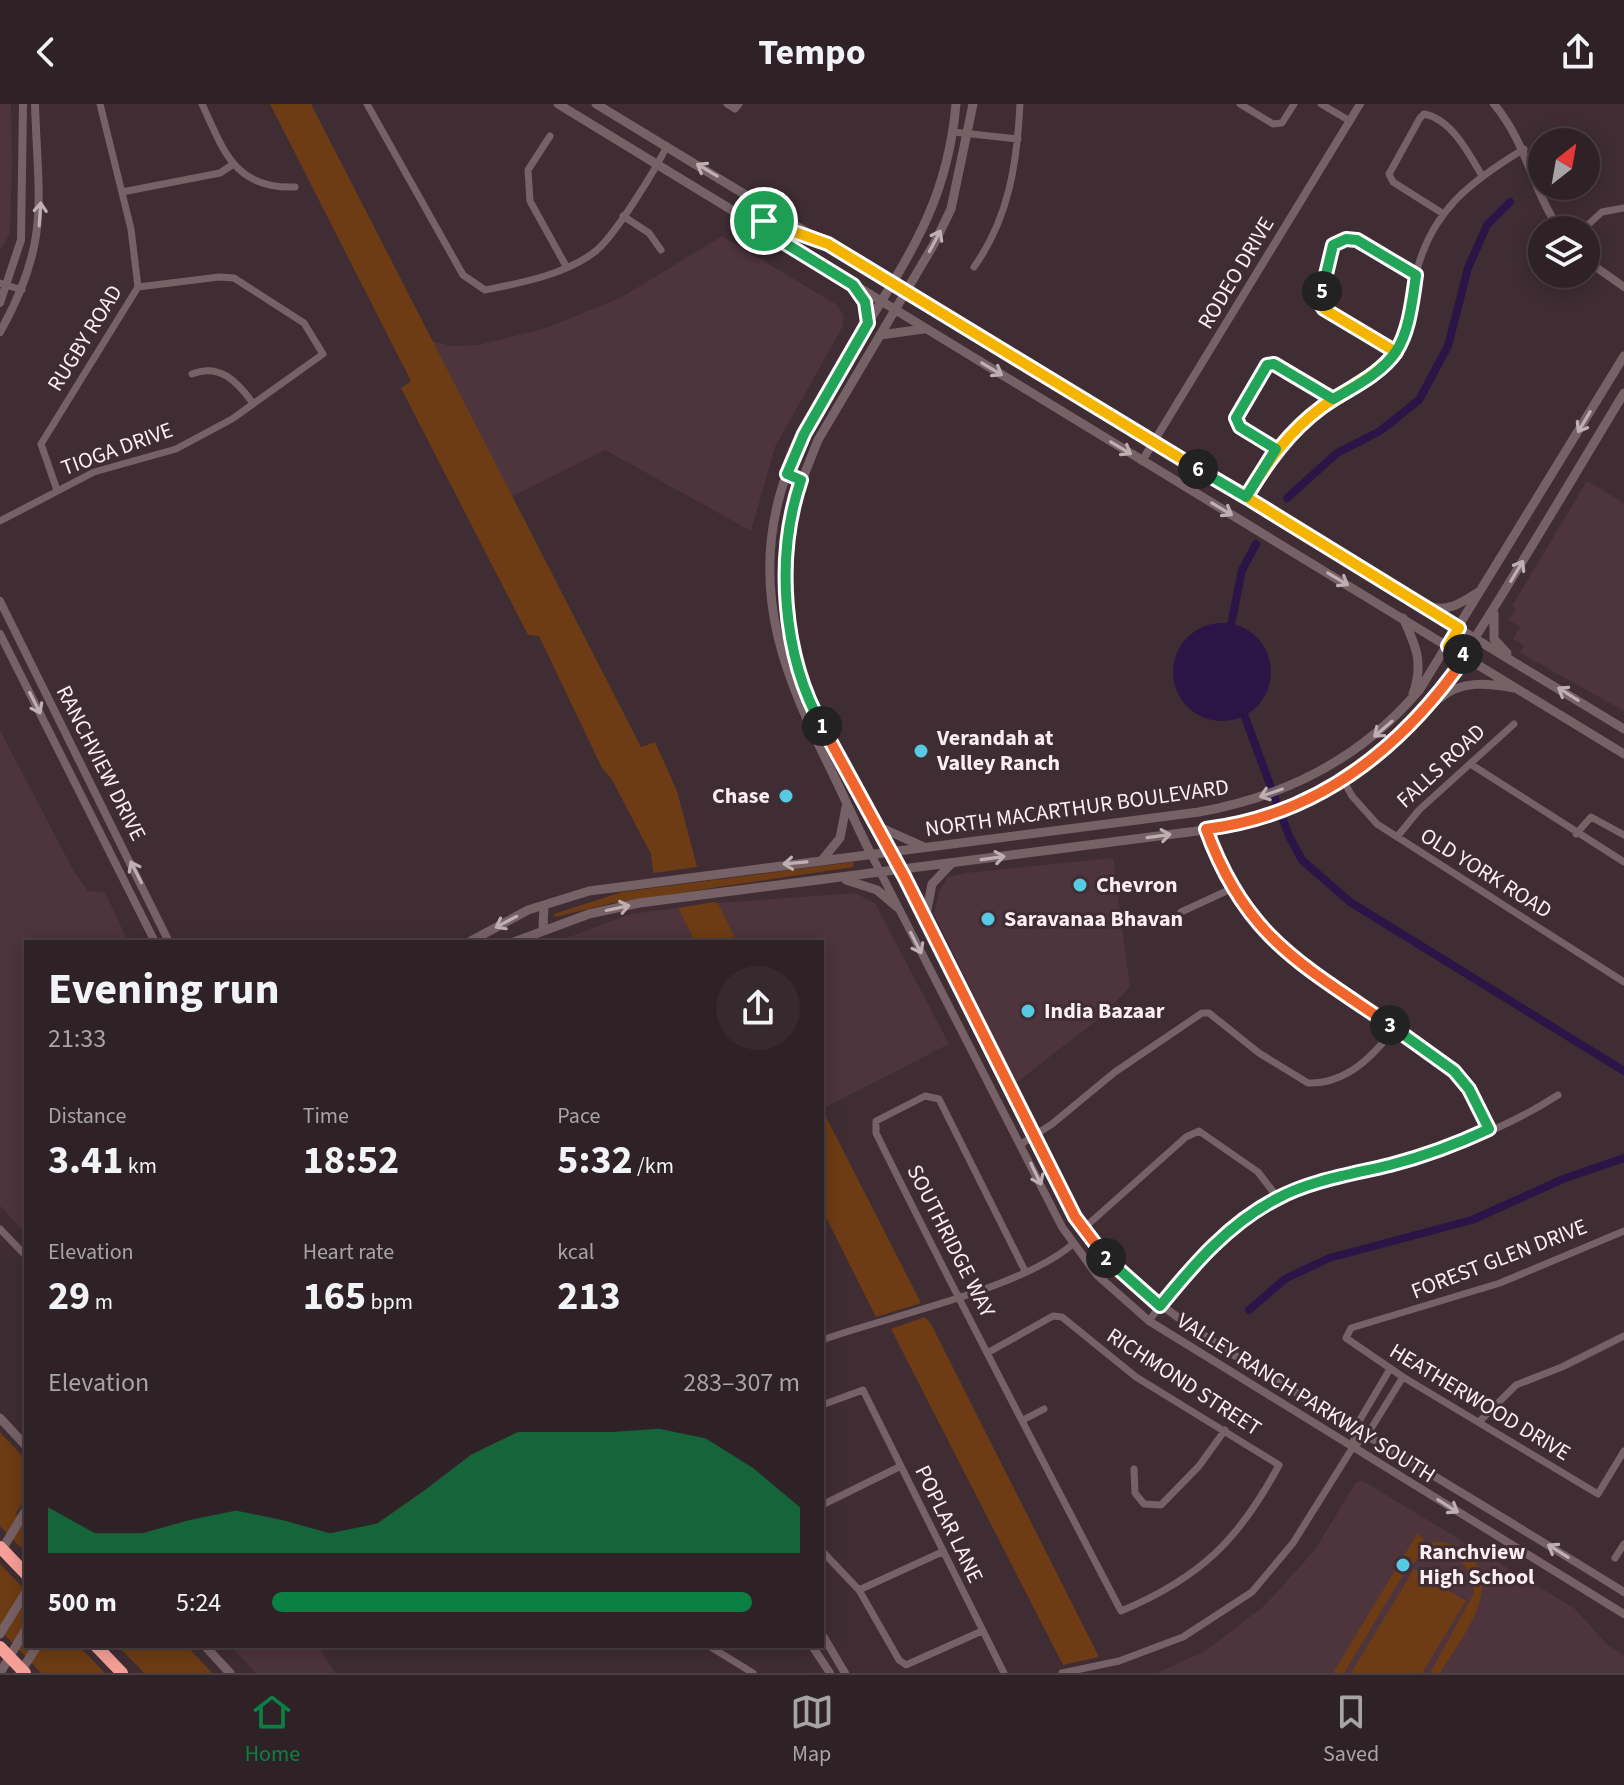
<!DOCTYPE html>
<meta charset="utf-8">
<style>
body{margin:0;font-family:"Source Sans 3",sans-serif;background:#372a2e;color:#f1f3f6;height:100vh;display:flex;flex-direction:column;font-size:30px;white-space:nowrap}
*{box-sizing:border-box;margin:0}
p{font-size:26px;color:#a7a4a7}
.icon{flex:none;width:44px;height:44px;fill:none;stroke:currentColor;stroke-width:2;stroke-linecap:round;stroke-linejoin:round}
.map{position:relative;flex:1;overflow:hidden}
.sheet{position:absolute;left:24px;top:836px;width:800px;height:708px;display:flex;flex-direction:column;background:#2f2226;border-radius:0px;box-shadow:0 4px 20px #0003,0 0 0 2px #4a3f43}
.sheet>*{flex:none}
.needle{width:52px;rotate:31deg}
.fabs{position:absolute;left:1528px;top:24px;display:grid;gap:16px}
.fabs a{display:grid;place-items:center;width:72px;height:72px;border-radius:50%;background:#2f2226;box-shadow:0 4px 20px #0003,0 0 0 2px #4a3f43;font-size:40px}
.pin{position:absolute;display:grid;place-items:center;width:68px;height:68px;color:#fff;margin:-34px;border:4px solid #fff;border-radius:50%;box-shadow:0 2px 8px #0007}
.km{position:absolute;width:40px;height:40px;margin:-20px;border-radius:50%;background:#222;color:#fff;font-size:22px;line-height:40px;text-align:center}
.round{display:grid;place-items:center;flex:none;width:84px;height:84px;border-radius:42px;background:#372a2e}
.summary{display:flex;align-items:center;justify-content:space-between;height:136px;padding:0 24px}
h1{font-size:44px;font-weight:700;line-height:60px}
.stats{display:grid;grid-template-columns:repeat(3,1fr);gap:12px;height:136px;padding:8px 24px}
.stats div{display:grid;align-content:center}
.stats b{font-size:40px;font-weight:700}
.stats small{font-size:22px;font-weight:400}
.stats p{font-size:22px}
.chart{height:224px;padding:16px 24px}
.chart p{display:flex;justify-content:space-between}
.chart svg{width:100%;height:144px;margin-top:8px;fill:#0b8043;opacity:.7}
ul{padding:0 24px;list-style:none;font-size:26px}
li{display:grid;grid-template-columns:128px 96px 1fr;align-items:center;height:60px}
li i{height:20px;border-radius:10px;background:#0b8043}
header{display:flex;justify-content:space-between;align-items:center;height:104px;padding:0 24px;background:#2f2226;font-size:36px;font-weight:700}
.menu{display:flex;justify-content:space-around;align-items:center;height:112px;border-top:2px solid #4a3f43;background:#2f2226;font-size:22px;color:#a7a4a7}
.menu a{display:grid;justify-items:center;gap:4px}
.menu .selected{color:#0b8043}
.map>svg:first-child{display:block}
.built{fill:#4d343d}
.green{fill:#6d3c14}
.water{fill:#2b1547}
.lines{fill:none;stroke-linecap:round;stroke-linejoin:round}
.canal{stroke:#2b1547;stroke-width:8}
.minor{stroke:#766167;stroke-width:7}
.tertiary{stroke:#766167;stroke-width:8}
.secondary{stroke:#766167;stroke-width:9}
.motorway{stroke:#f6a097;stroke-width:12}
.oneway{stroke:#bfafb3}
.split-1-casing{stroke:#fff;stroke-width:16}
.split-2-casing{stroke:#fff;stroke-width:16}
.split-3-casing{stroke:#fff;stroke-width:16}
.split-4-casing{stroke:#fff;stroke-width:16}
.split-5-casing{stroke:#fff;stroke-width:16}
.split-6-casing{stroke:#fff;stroke-width:16}
.split-7-casing{stroke:#fff;stroke-width:16}
.split-1{stroke:#22a559;stroke-width:10}
.split-2{stroke:#f0652b;stroke-width:10}
.split-3{stroke:#22a559;stroke-width:10}
.split-4{stroke:#f0652b;stroke-width:10}
.split-5{stroke:#f5b400;stroke-width:10}
.split-6{stroke:#22a559;stroke-width:10}
.split-7{stroke:#f5b400;stroke-width:10}
.poi-dot{fill:#57c9e2;stroke:#3f2d33;stroke-width:3}
.labels{text-anchor:middle;dominant-baseline:central;stroke-width:6;stroke-linejoin:round;paint-order:stroke}
.street-label{font-size:22px;fill:#fbeff2;stroke:#3f2d33}
.poi-label{font-size:22px;font-weight:bold;fill:#fbeff2;stroke:#3f2d33;text-anchor:start}
</style>
<header><svg class="icon" aria-label="back" viewBox="0 0 24 24"><path d="M15 5l-7 7 7 7"/></svg>Tempo<svg class="icon" aria-label="share" viewBox="0 0 24 24"><path d="M12 15V3M7 8l5-5 5 5M5 13v7h14v-7"/></svg></header>
<div class="map">
<svg width="1624" height="1569" viewBox="0 0 1624 1569">
<rect width="100%" height="100%" fill="#3f2d33"/>
<path class="built" d="M0,0H11L12,61L10,130L0,146Z
M722,132L837,201L844,212L843,222L775,343L751,427L605,346L511,393L432,237L451,242L478,241L546,224L622,193Z
M1587,377L1624,399V607L1520,549L1524,541L1513,535L1520,523L1509,516L1516,504L1512,502Z
M0,626L73,766L88,787L105,788L128,838H26V1130L0,1102Z
M1113,754L1130,883L1101,913L1016,979L934,810L939,787L948,773L965,769Z
M855,789L875,799L949,940L822,1005V838H737L718,799Z
M678,804L695,838H555L630,810Z
M1363,1377L1574,1504L1609,1542L1624,1551V1569H1157L1205,1547L1264,1502L1314,1447L1356,1378Z
M230,1542H318L335,1569H256Z"/>
<path class="green" d="M270,0H311L641,643L655,638L677,687L697,763L653,769L651,750L611,674L602,664L539,532L528,531L401,284L411,277Z
M853,758V763L612,799L555,813L554,810L622,788Z
M714,798L718,799L737,838H695L678,804Z
M822,1005L921,1199L876,1213L822,1105Z
M925,1213L931,1220L1099,1553L1063,1561L891,1225Z
M0,1328L26,1356V1394L16,1409L23,1417L26,1412V1449L0,1422Z
M1417,1430L1424,1435L1420,1442C1433,1436 1449,1437 1461,1445C1511,1476 1460,1536 1440,1569H1430L1474,1489C1472,1448 1432,1436 1406,1466L1344,1569H1333Z
M0,1460L26,1487V1542H79L105,1569H41L0,1526Z
M1414,1465L1466,1497L1422,1569H1351Z
M118,1542H187L212,1569H144Z"/>
<path class="water" d="M1173 568a49 49 0 1 1 98 0a49 49 0 1 1-98 0Z"/>
<g class="lines">
<path class="canal" d="M1287,394L1337,349L1380,327L1419,296L1448,242L1468,164L1487,121L1510,98
M1230,526L1242,466L1256,440
M1242,605L1289,732L1302,756L1350,798L1624,967
M1249,1206L1285,1175L1329,1154L1472,1116L1563,1075L1624,1054"/>
<path class="minor" d="M202,0C224,47 234,85 295,83
M367,0L463,171L485,186C521,179 568,170 597,146C617,128 654,68 667,42
M727,0L735,5L739,0
M1240,0L1273,20L1282,19L1294,0
M1321,0L1350,17
M953,28L1018,35
M550,32L528,66L530,97L566,162
M122,88L220,69L232,61
M1442,109L1393,78L1389,70L1420,14L1424,10C1451,15 1468,48 1481,70
M623,112L649,129L661,146
M1582,126L1602,108L1624,104
M974,163C1009,114 1017,59 1020,0
M0,179L22,186
M1396,248L1324,205L1320,199L1328,151L1333,141L1346,135L1357,136L1416,171
M192,270C219,259 237,277 252,298
M1276,345L1240,323L1236,314L1267,261L1274,260L1333,295
M57,386L41,340L138,183L131,125L100,0
M1246,393C1270,356 1292,322 1330,298C1346,287 1368,279 1382,266C1410,242 1408,203 1416,170C1431,107 1471,77 1524,45
M0,417L94,368L176,345L232,315L323,250L304,219L234,174L219,173L138,183
M1472,661L1624,758
M1343,676L1352,692L1377,720L1624,878
M1206,725C1217,757 1231,791 1253,817C1305,880 1393,914 1454,967L1469,985L1489,1025
M1576,730L1591,713L1624,731
M1397,733L1419,706L1514,620
M1181,808L1231,785
M1021,1040L1052,1020L1115,968L1202,909H1209L1259,949L1308,979C1347,980 1373,952 1395,924
M0,1125L26,1152
M1083,1125L1186,1033L1199,1027L1258,1068L1278,1094
M1624,1127L1500,1179L1351,1224L1346,1234L1403,1273L1598,1390L1624,1347
M1149,1217C1183,1169 1225,1119 1280,1093C1316,1076 1357,1070 1396,1059C1451,1045 1510,1022 1558,991
M822,1236C889,1212 1024,1184 1074,1139
M989,1248L1053,1212L1062,1213L1136,1273L1279,1361C1239,1436 1200,1474 1121,1507C1038,1348 955,1190 876,1029V1017L925,992L939,995L1025,1167
M822,1301L863,1286L1004,1569
M1023,1316L1044,1305
M1479,1318L1516,1281L1562,1263L1624,1232
M1353,1343L1355,1324L1390,1265
M1134,1365L1135,1389L1144,1400L1161,1401L1199,1362L1225,1326
M822,1401L901,1362
M822,1447L859,1486L899,1556L906,1561L982,1527
M1615,1454L1624,1440
M859,1486L942,1448
M709,1542L753,1569
M1062,1569L1119,1557L1183,1533L1252,1488L1293,1439L1353,1343L1367,1331L1403,1273"/>
<path class="tertiary" d="M1494,0C1528,41 1531,84 1560,126
M1586,156L1624,183
M0,199L21,136L23,0
M0,228C51,137 38,97 35,0
M1142,357L1360,0
M0,497L169,838
M0,530L155,838
M890,749L1075,1113C1138,1202 1236,1251 1328,1308C1427,1368 1526,1427 1624,1488
M872,752L1062,1123L1097,1171L1149,1217L1624,1510
M822,1530L845,1569
M812,1542L830,1569"/>
<path class="secondary" d="M558,0L1624,650
M596,0L1624,625
M757,122L764,117L817,137
M855,184L865,198L868,217
M880,231L924,225
M1428,502C1449,509 1462,498 1480,487
M1494,509V535L1507,549
M1403,514C1416,542 1424,559 1413,590
M1440,594C1462,576 1488,579 1514,584
M875,721L922,742
M890,749L804,583L791,524L784,445L791,404L818,336L934,140L951,105L973,0
M872,752C858,725 846,697 833,670C787,577 750,493 781,387C799,326 836,269 870,216C916,141 948,90 956,0
M822,756L840,734L846,703
M846,776L877,786L897,803
M925,816L932,780L951,760
M543,825L544,801
M469,838L528,806L589,787L1199,708C1288,692 1362,654 1420,585L1624,252
M514,838L589,810L639,799L1228,723C1380,688 1438,596 1514,471C1551,411 1587,350 1624,289
M0,1314L26,1342
M1,1447L26,1406
M0,1530L26,1488
M205,1542L230,1569
M0,1569L26,1525
M20,1569L37,1542"/>
<path class="motorway" d="M0,1443L26,1470
M96,1542L122,1569
M0,1543L25,1569"/>
</g>
<defs><path id="oneway-shaft" d="M-6 0H5M1.5-3L5.5 0L1.5 3" fill="none" stroke-width="1.6" stroke-linecap="round" stroke-linejoin="round" transform="scale(2)"/></defs>
<g class="oneway">
<use href="#oneway-shaft" transform="translate(707 66) rotate(-149)"/>
<use href="#oneway-shaft" transform="translate(40 110) rotate(-86)"/>
<use href="#oneway-shaft" transform="translate(935 137) rotate(-62)"/>
<use href="#oneway-shaft" transform="translate(992 265) rotate(31)"/>
<use href="#oneway-shaft" transform="translate(1584 318) rotate(121)"/>
<use href="#oneway-shaft" transform="translate(1121 344) rotate(31)"/>
<use href="#oneway-shaft" transform="translate(1222 405) rotate(31)"/>
<use href="#oneway-shaft" transform="translate(1517 467) rotate(-59)"/>
<use href="#oneway-shaft" transform="translate(1338 475) rotate(31)"/>
<use href="#oneway-shaft" transform="translate(1568 590) rotate(-148)"/>
<use href="#oneway-shaft" transform="translate(35 599) rotate(63)"/>
<use href="#oneway-shaft" transform="translate(1383 625) rotate(139)"/>
<use href="#oneway-shaft" transform="translate(1271 689) rotate(161)"/>
<use href="#oneway-shaft" transform="translate(1159 732) rotate(-8)"/>
<use href="#oneway-shaft" transform="translate(993 754) rotate(-8)"/>
<use href="#oneway-shaft" transform="translate(795 759) rotate(175)"/>
<use href="#oneway-shaft" transform="translate(136 768) rotate(-117)"/>
<use href="#oneway-shaft" transform="translate(618 804) rotate(-12)"/>
<use href="#oneway-shaft" transform="translate(506 818) rotate(152)"/>
<use href="#oneway-shaft" transform="translate(916 839) rotate(63)"/>
<use href="#oneway-shaft" transform="translate(1036 1070) rotate(64)"/>
<use href="#oneway-shaft" transform="translate(1448 1402) rotate(32)"/>
<use href="#oneway-shaft" transform="translate(1558 1447) rotate(-148)"/>
</g>
<g class="lines">
<g class="split-1-casing">
<path id="split-1" d="M764,117L757,122L853,181L865,198L868,219L804,330L787,370L801,376C775,452 782,551 822,622"/>
</g>
<g class="split-2-casing">
<path id="split-2" d="M822,622L905,774L1075,1113L1106,1154"/>
</g>
<g class="split-3-casing">
<path id="split-3" d="M1106,1154L1160,1202C1194,1160 1229,1119 1278,1094C1312,1076 1353,1070 1390,1061C1425,1052 1457,1040 1489,1025L1469,985L1454,967L1390,921"/>
</g>
<g class="split-4-casing">
<path id="split-4" d="M1390,921C1301,860 1245,833 1206,725C1319,711 1403,643 1466,552L1463,550"/>
</g>
<g class="split-5-casing">
<path id="split-5" d="M1322,187L1320,199L1324,205L1396,248C1376,274 1348,284 1322,303C1288,328 1267,359 1246,393L1459,524L1448,542L1463,550"/>
</g>
<g class="split-6-casing">
<path id="split-6" d="M1198,365L1246,393L1276,345L1240,323L1236,314L1267,261L1274,260L1333,295C1400,258 1406,247 1416,171L1357,136L1346,135L1333,141L1322,187"/>
</g>
<g class="split-7-casing">
<path id="split-7" d="M764,117L828,140L1198,365"/>
</g>
<use href="#split-1" class="split-1"/>
<use href="#split-2" class="split-2"/>
<use href="#split-3" class="split-3"/>
<use href="#split-4" class="split-4"/>
<use href="#split-5" class="split-5"/>
<use href="#split-6" class="split-6"/>
<use href="#split-7" class="split-7"/>
</g>
<g class="poi-dot">
<circle cx="921" cy="647" r="8"/>
<circle cx="786" cy="692" r="8"/>
<circle cx="1080" cy="781" r="8"/>
<circle cx="988" cy="815" r="8"/>
<circle cx="1028" cy="907" r="8"/>
<circle cx="1403" cy="1461" r="8"/>
</g>
<g class="labels">
<g class="street-label">
<text transform="translate(1236 169) rotate(-59)">RODEO DRIVE</text>
<text transform="translate(85 234) rotate(-58)">RUGBY ROAD</text>
<text transform="translate(117 345) rotate(-20)">TIOGA DRIVE</text>
<text transform="translate(101 659) rotate(63)">RANCHVIEW DRIVE</text>
<text transform="translate(1441 662) rotate(-43)">FALLS ROAD</text>
<text transform="translate(1077 704) rotate(-8)">NORTH MACARTHUR BOULEVARD</text>
<text transform="translate(1486 769) rotate(32)">OLD YORK ROAD</text>
<text transform="translate(951 1137) rotate(63)">SOUTHRIDGE WAY</text>
<text transform="translate(1499 1155) rotate(-21)">FOREST GLEN DRIVE</text>
<text transform="translate(1184 1278) rotate(33)">RICHMOND STREET</text>
<text transform="translate(1306 1294) rotate(32)">VALLEY RANCH PARKWAY SOUTH</text>
<text transform="translate(1480 1298) rotate(31)">HEATHERWOOD DRIVE</text>
<text transform="translate(949 1420) rotate(64)">POPLAR LANE</text>
</g>
<g class="poi-label">
<text x="937" y="634">Verandah at<tspan x="937" dy="25">Valley Ranch</tspan></text>
<text x="770" y="692" text-anchor="end">Chase</text>
<text x="1096" y="781">Chevron</text>
<text x="1004" y="815">Saravanaa Bhavan</text>
<text x="1044" y="907">India Bazaar</text>
<text x="1419" y="1448">Ranchview<tspan x="1419" dy="25">High School</tspan></text>
</g>
</g>
</svg>
<div class="fabs">
<a><svg class="needle" viewBox="-14 -14 28 28"><path d="M0-13l5 13h-10z" fill="#e53935"/><path d="M0 13l5-13h-10z" fill="#a7a4a7"/></svg></a>
<a><svg class="icon" aria-label="layers" viewBox="0 0 24 24"><path d="M12 4l9 5-9 5-9-5zM3 14l9 5 9-5"/></svg></a>
</div>
<div class="pin" style="left:764px;top:117px;background:#1e9e55"><svg class="icon" aria-label="arrive" viewBox="0 0 24 24"><path d="M6 21V4h12l-3 4 3 4H6"/></svg></div>
<b class="km" style="left:822px;top:622px">1</b>
<b class="km" style="left:1106px;top:1154px">2</b>
<b class="km" style="left:1390px;top:921px">3</b>
<b class="km" style="left:1463px;top:550px">4</b>
<b class="km" style="left:1322px;top:187px">5</b>
<b class="km" style="left:1198px;top:365px">6</b>
<section class="sheet">
<div class="summary"><div><h1>Evening run</h1><p>21:33</p></div><a class="round"><svg class="icon" aria-label="share" viewBox="0 0 24 24"><path d="M12 15V3M7 8l5-5 5 5M5 13v7h14v-7"/></svg></a></div>
<div class="stats">
<div><p>Distance</p><b>3.41<small> km</small></b></div>
<div><p>Time</p><b>18:52</b></div>
<div><p>Pace</p><b>5:32<small> /km</small></b></div>
</div>
<div class="stats">
<div><p>Elevation</p><b>29<small> m</small></b></div>
<div><p>Heart rate</p><b>165<small> bpm</small></b></div>
<div><p>kcal</p><b>213</b></div>
</div>
<div class="chart"><p><span>Elevation</span>283–307 m</p>
<svg viewBox="0 0 160 44" preserveAspectRatio="none"><path d="M0 44V30L10 38L20 38L30 34L40 31L50 34L60 38L70 35L80 25L90 14L100 7L110 7L120 7L130 6L140 9L150 18L160 30V44z"/></svg>
</div>
<ul>
<li><b>500 m</b>5:24<i style="width:91%"></i></li>
</ul>
</section>
</div>
<nav class="menu">
<a class="selected"><svg class="icon" aria-label="home" viewBox="0 0 24 24"><path d="M3 11l9-7 9 7M6 9v11h12V9"/></svg>Home</a>
<a><svg class="icon" aria-label="map" viewBox="0 0 24 24"><path d="M3 6l6-2 6 2 6-2v14l-6 2-6-2-6 2zM9 4v14M15 6v14"/></svg>Map</a>
<a><svg class="icon" aria-label="saved" viewBox="0 0 24 24"><path d="M7 4h10v16l-5-4-5 4z"/></svg>Saved</a>
</nav>
